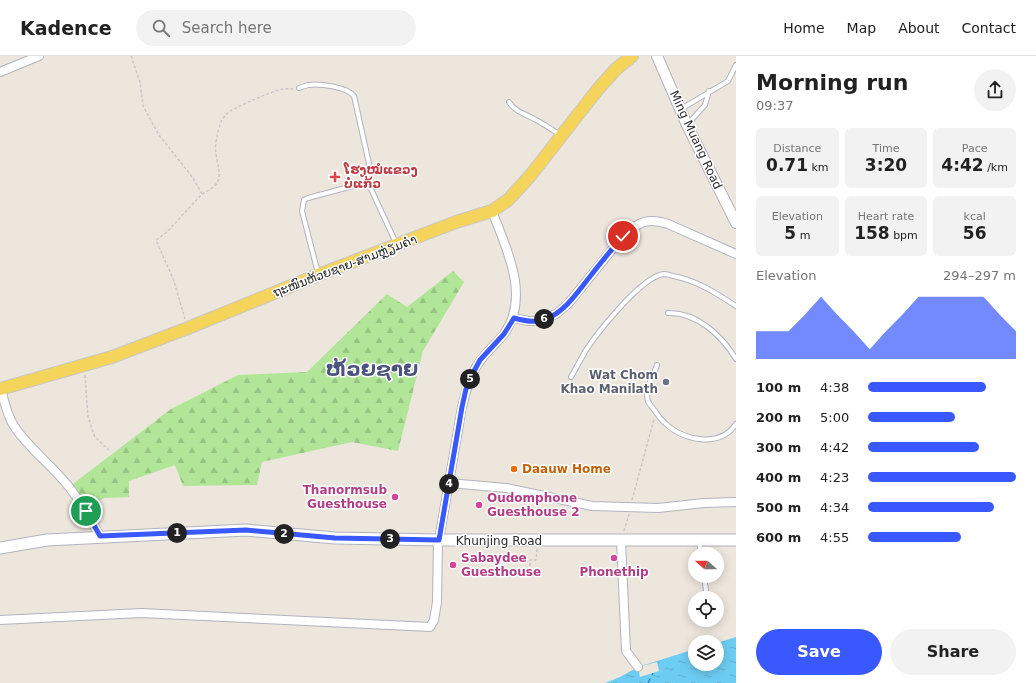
<!DOCTYPE html>
<meta charset="utf-8">
<style>
body{margin:0;font-family:"DejaVu Sans","Noto Sans Lao",sans-serif;background:#f2f2f2;color:#222;height:100vh;display:flex;flex-direction:column;font-size:15px;white-space:nowrap}
*{box-sizing:border-box;margin:0}
p{font-size:13px;color:#767676}
.icon{flex:none;width:22px;height:22px;fill:none;stroke:currentColor;stroke-width:2;stroke-linecap:round;stroke-linejoin:round}
.map{position:relative;flex:1;overflow:hidden}
.drawer{display:flex;flex-direction:column;background:#fff;width:300px}
.drawer>*{flex:none}
.needle{width:26px;rotate:290deg}
.controls{position:absolute;left:688px;top:491px;display:grid;gap:8px}
.controls a{display:grid;place-items:center;width:36px;height:36px;border-radius:50%;background:#fff;box-shadow:0 2px 10px #0003;font-size:20px}
.pin{position:absolute;display:grid;place-items:center;width:34px;height:34px;color:#fff;margin:-17px;border:2px solid #fff;border-radius:50%;box-shadow:0 1px 4px #0007}
.km{position:absolute;width:20px;height:20px;margin:-10px;border-radius:50%;background:#222;color:#fff;font-size:11px;line-height:20px;text-align:center}
.round{display:grid;place-items:center;flex:none;width:42px;height:42px;border-radius:21px;background:#f2f2f2}
.head{display:flex;align-items:center;justify-content:space-between;height:68px;padding:0 20px}
h1{font-size:22px;font-weight:700;line-height:30px}
.stats{display:grid;grid-template-columns:repeat(3,1fr);gap:6px;height:68px;padding:4px 20px}
.stats div{display:grid;align-content:center;border-radius:6px;background:#f2f2f2;text-align:center}
.stats b{font-size:17px;font-weight:700}
.stats small{font-size:11px;font-weight:400}
.stats p{font-size:11px}
.chart{height:112px;padding:8px 20px}
.chart p{display:flex;justify-content:space-between}
.chart svg{width:100%;height:72px;margin-top:4px;fill:#3959fe;opacity:.7}
.cta{display:flex;gap:8px;margin-top:auto;padding:8px 20px}
.cta a{flex:1;height:46px;border-radius:24px;background:#3959fe;color:#fff;font-size:16px;font-weight:700;line-height:46px;text-align:center}
.cta a+a{background:#f2f2f2;color:#222}
ul{padding:0 20px;list-style:none;font-size:13px}
li{display:grid;grid-template-columns:64px 48px 1fr;align-items:center;height:30px}
li i{height:10px;border-radius:5px;background:#3959fe}
header{display:flex;align-items:center;gap:24px;box-sizing:border-box;height:56px;padding:0 20px;background:#fff;border-bottom:1px solid #e0e0e0}
header strong{font-size:19px}
nav{display:flex;gap:22px;margin-inline-start:auto;font-size:14px}
.search{width:280px;height:36px;background:#f2f2f2;display:flex;align-items:center;gap:10px;box-sizing:border-box;padding:0 14px;border-radius:22px;color:#767676;font-size:15px}
main{display:flex;flex:1;min-height:0}
.map>svg:first-child{display:block}
.forest{fill:url(#forest-firs)}
.water{fill:url(#water-ripples)}
.pier{fill:#ede6dd}
.lines{fill:none;stroke-linecap:round;stroke-linejoin:round}
.ferry{stroke:#0a69a0;stroke-width:1;stroke-dasharray:5 4;stroke-linecap:butt}
.service-casing{stroke:#b1b3bf;stroke-width:6}
.minor-casing{stroke:#b1b3bf;stroke-width:10}
.tertiary-casing{stroke:#b1b3bf;stroke-width:12}
.secondary-casing{stroke:#b1b3bf;stroke-width:13}
.primary-casing{stroke:#c8c8c8;stroke-width:14}
.path{stroke:#c8c8c8;stroke-width:1.5;stroke-dasharray:3 2;stroke-linecap:butt}
.service{stroke:#fff;stroke-width:4}
.minor{stroke:#fff;stroke-width:8}
.tertiary{stroke:#fff;stroke-width:10}
.secondary{stroke:#fff;stroke-width:11}
.primary{stroke:#f4d45b;stroke-width:12}
.route-casing{stroke:#fff;stroke-width:8}
.route{stroke:#3959fe;stroke-width:5}
.health-dot{fill:#e0444e;stroke:#fff;stroke-width:1.5}
.worship-dot{fill:#6b7280;stroke:#fff;stroke-width:1.5}
.food-dot{fill:#e8710a;stroke:#fff;stroke-width:1.5}
.hotel-dot{fill:#d1479c;stroke:#fff;stroke-width:1.5}
.labels{text-anchor:middle;dominant-baseline:central;stroke-width:3;stroke-linejoin:round;paint-order:stroke}
.street-label{font-size:12px;fill:#2b2b2b;stroke:#fff}
.health-label{font-size:12px;font-weight:bold;fill:#be3a42;stroke:#fff;text-anchor:start}
.worship-label{font-size:12px;font-weight:bold;fill:#5b616d;stroke:#fff;text-anchor:end}
.food-label{font-size:12px;font-weight:bold;fill:#c56008;stroke:#fff;text-anchor:start}
.hotel-label{font-size:12px;font-weight:bold;fill:#b23c85;stroke:#fff;text-anchor:start}
.town-label{font-size:20px;font-weight:bold;fill:#4a527d;stroke:#fff}
</style>
<header>
<strong>Kadence</strong>
<div class="search"><svg class="icon" aria-label="search" viewBox="0 0 24 24"><circle cx="10" cy="10" r="6"/><path d="M15 15l6 6"/></svg>Search here</div>
<nav><a>Home</a><a>Map</a><a>About</a><a>Contact</a></nav>
</header>
<main>
<div class="map">
<svg width="736" height="627" viewBox="0 0 736 627">
<defs>
<pattern id="forest-firs" width="22" height="20" patternUnits="userSpaceOnUse"><rect width="22" height="20" fill="#b1e598"/><path d="M5 1l3.5 6h-7zM16 11l3.5 6h-7z" fill="#98c583"/></pattern>
<pattern id="water-ripples" width="26" height="14" patternUnits="userSpaceOnUse"><rect width="26" height="14" fill="#6dccf2"/><path d="M2 4q2-2 4 0t4 0M15 11q2-2 4 0t4 0" fill="none" stroke="#5fafd0"/></pattern>
</defs>
<rect width="100%" height="100%" fill="#ede6dd"/>
<path class="forest" d="M453,215L464,226L423,295L398,395L352,386L262,406L257,429L183,430L175,409L129,425V441L104,442L86,455L69,431L171,353L238,319L307,316L387,238L407,251Z"/>
<path class="water" d="M736,581V627H605L620,621L638,611L695,593V608H717V587Z"/>
<path class="pier" d="M657,606L659,615L640,621L638,611Z"/>
<g class="lines">
<path class="ferry" d="M648,627L653,617"/>
<g class="service-casing">
<path id="service" d="M299,32C302,31 305,30 308,29C319,27 347,31 354,40L370,112L368,129
M509,46C515,56 526,58 536,64C544,68 552,74 561,79
M681,53L728,25L736,9
M687,69L705,49L709,35
M318,217L302,155L304,144L308,142L364,127L368,129L371,133L396,187
M668,257C697,256 722,280 736,303
M657,309C654,318 644,334 648,345C649,348 653,352 655,355C658,359 661,364 665,367C683,385 720,392 736,368
M571,321C576,312 581,303 586,294C598,276 642,220 664,218C666,218 670,219 673,220C696,224 716,237 736,250
M699,485L701,498
M704,520L707,542"/>
</g>
<g class="minor-casing">
<path id="minor" d="M0,16L39,0
M514,262L529,265H538L556,258L568,248L623,180C638,166 648,161 668,168L736,198
M1,333C4,345 7,359 14,370C29,393 53,410 69,431C81,446 90,463 100,480
M449,427L506,432L592,450L658,452L704,447L736,446
M439,484L462,351C466,335 470,319 480,305C487,295 497,287 504,278C531,240 506,192 492,155
M621,485L626,595L638,611
M0,564L141,557L430,571L434,564L437,546L438,484"/>
</g>
<g class="tertiary-casing">
<path id="tertiary" d="M657,0L687,69L736,167"/>
</g>
<g class="secondary-casing">
<path id="secondary" d="M0,492L47,484L246,474L335,482L439,484H736"/>
</g>
<g class="primary-casing">
<path id="primary" d="M0,333L112,301L188,272L318,219L456,166L492,155L508,144L530,120L598,33L616,13L632,0"/>
</g>
<path class="path" d="M131,0L140,26L143,50L159,79L193,122L202,138L167,176L156,184L174,225L185,263
M202,138C209,134 218,130 219,121C220,110 214,99 216,87C217,78 220,65 226,58C231,53 270,36 279,34C284,32 289,33 294,33
M85,319L88,361L95,381L109,394
M632,444L654,363
M624,475L629,458
M530,515V504H536L537,493"/>
<use href="#service" class="service"/>
<use href="#minor" class="minor"/>
<use href="#tertiary" class="tertiary"/>
<use href="#secondary" class="secondary"/>
<use href="#primary" class="primary"/>
</g>
<g class="lines">
<g class="route-casing">
<path id="route" d="M86,455L100,480L246,474L335,482L439,484L462,351L466,333L472,319L480,304L504,278L514,262C521,264 530,266 538,265C562,262 578,235 592,218C602,205 613,192 623,180"/>
</g>
<use href="#route" class="route"/>
</g>
<path class="health-dot" d="M333 115h4v4h4v4h-4v4h-4v-4h-4v-4h4z"/>
<circle class="worship-dot" cx="666" cy="326" r="4"/>
<circle class="food-dot" cx="514" cy="413" r="4"/>
<g class="hotel-dot">
<circle cx="395" cy="441" r="4"/>
<circle cx="479" cy="449" r="4"/>
<circle cx="614" cy="502" r="4"/>
<circle cx="453" cy="509" r="4"/>
</g>
<g class="labels">
<g class="street-label">
<text transform="translate(696 84) rotate(65)">Ming Muang Road</text>
<text transform="translate(345 210) rotate(-21)">ຖະໜົນຫ້ວຍຊາຍ-ສາມຫຼ່ຽມຄຳ</text>
<text x="499" y="485">Khunjing Road</text>
</g>
<g class="health-label">
<text x="344" y="114">ໂຮງໝໍແຂວງ<tspan x="344" dy="14">ບໍ່ແກ້ວ</tspan></text>
</g>
<g class="worship-label">
<text x="658" y="319">Wat Chom<tspan x="658" dy="14">Khao Manilath</tspan></text>
</g>
<g class="food-label">
<text x="522" y="413">Daauw Home</text>
</g>
<g class="hotel-label">
<text x="387" y="434" text-anchor="end">Thanormsub<tspan x="387" dy="14">Guesthouse</tspan></text>
<text x="487" y="442">Oudomphone<tspan x="487" dy="14">Guesthouse 2</tspan></text>
<text x="461" y="502">Sabaydee<tspan x="461" dy="14">Guesthouse</tspan></text>
<text x="614" y="516" text-anchor="middle">Phonethip</text>
</g>
<g class="town-label">
<text x="372" y="313">ຫ້ວຍຊາຍ</text>
</g>
</g>
</svg>
<div class="controls">
<a><svg class="needle" viewBox="-14 -14 28 28"><path d="M0-13l5 13h-10z" fill="#e53935"/><path d="M0 13l5-13h-10z" fill="#767676"/></svg></a>
<a><svg class="icon" aria-label="locate" viewBox="0 0 24 24"><circle cx="12" cy="12" r="6"/><path d="M12 2v4M12 18v4M2 12h4M18 12h4"/></svg></a>
<a><svg class="icon" aria-label="layers" viewBox="0 0 24 24"><path d="M12 4l9 5-9 5-9-5zM3 14l9 5 9-5"/></svg></a>
</div>
<div class="pin" style="left:86px;top:455px;background:#1e9e55"><svg class="icon" aria-label="arrive" viewBox="0 0 24 24"><path d="M6 21V4h12l-3 4 3 4H6"/></svg></div>
<div class="pin" style="left:623px;top:180px;background:#d93025"><svg class="icon" aria-label="check" viewBox="0 0 24 24"><path d="M5 12l5 5 9-10"/></svg></div>
<b class="km" style="left:177px;top:477px">1</b>
<b class="km" style="left:284px;top:478px">2</b>
<b class="km" style="left:390px;top:483px">3</b>
<b class="km" style="left:449px;top:428px">4</b>
<b class="km" style="left:470px;top:323px">5</b>
<b class="km" style="left:544px;top:263px">6</b>
</div>
<section class="drawer">
<div class="head"><div><h1>Morning run</h1><p>09:37</p></div><a class="round"><svg class="icon" aria-label="share" viewBox="0 0 24 24"><path d="M12 15V3M7 8l5-5 5 5M5 13v7h14v-7"/></svg></a></div>
<div class="stats">
<div><p>Distance</p><b>0.71<small> km</small></b></div>
<div><p>Time</p><b>3:20</b></div>
<div><p>Pace</p><b>4:42<small> /km</small></b></div>
</div>
<div class="stats">
<div><p>Elevation</p><b>5<small> m</small></b></div>
<div><p>Heart rate</p><b>158<small> bpm</small></b></div>
<div><p>kcal</p><b>56</b></div>
</div>
<div class="chart"><p><span>Elevation</span>294–297 m</p>
<svg viewBox="0 0 160 44" preserveAspectRatio="none"><path d="M0 44V27L10 27L20 27L30 17L40 6L50 17L60 27L70 38L80 27L90 17L100 6L110 6L120 6L130 6L140 6L150 17L160 27V44z"/></svg>
</div>
<ul>
<li><b>100 m</b>4:38<i style="width:80%"></i></li>
<li><b>200 m</b>5:00<i style="width:59%"></i></li>
<li><b>300 m</b>4:42<i style="width:75%"></i></li>
<li><b>400 m</b>4:23<i style="width:100%"></i></li>
<li><b>500 m</b>4:34<i style="width:85%"></i></li>
<li><b>600 m</b>4:55<i style="width:63%"></i></li>
</ul>
<div class="cta"><a>Save</a><a>Share</a></div>
</section>
</main>
